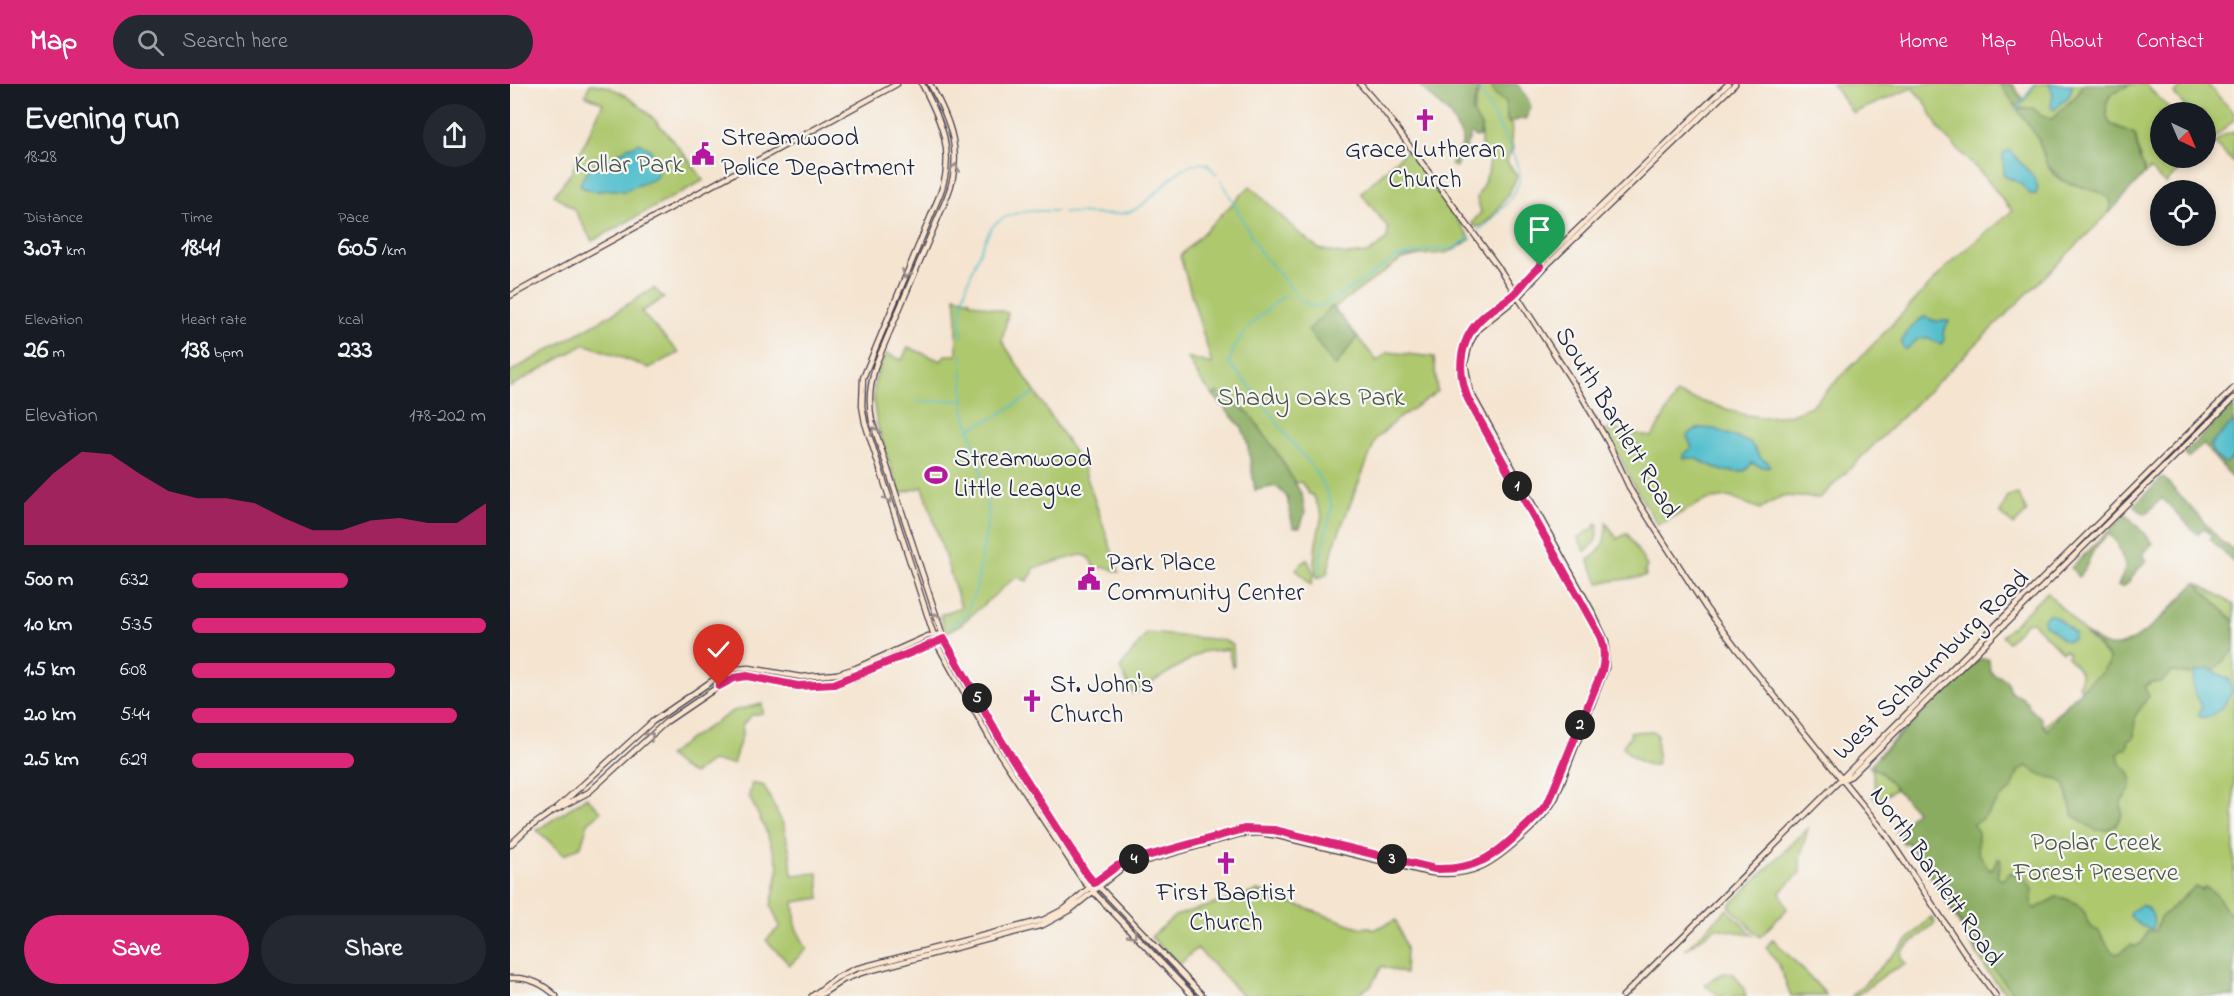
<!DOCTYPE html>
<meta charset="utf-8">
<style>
body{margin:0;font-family:"Indie Flower",sans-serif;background:#242831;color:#f1f3f6;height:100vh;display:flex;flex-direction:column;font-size:22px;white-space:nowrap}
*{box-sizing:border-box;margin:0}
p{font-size:20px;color:#9ea1a6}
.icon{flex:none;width:33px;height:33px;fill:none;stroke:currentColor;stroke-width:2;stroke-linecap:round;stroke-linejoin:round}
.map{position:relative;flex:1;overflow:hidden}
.drawer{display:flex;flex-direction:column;background:#171b24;width:510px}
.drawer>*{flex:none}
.needle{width:39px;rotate:136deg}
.tools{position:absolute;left:1640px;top:18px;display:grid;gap:12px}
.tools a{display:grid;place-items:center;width:66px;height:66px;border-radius:50%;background:#171b24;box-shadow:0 3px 9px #0003;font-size:30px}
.pin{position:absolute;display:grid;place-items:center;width:51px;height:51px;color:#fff;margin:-62px -26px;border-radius:50% 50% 50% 0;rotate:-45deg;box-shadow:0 0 6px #0007}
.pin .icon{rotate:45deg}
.km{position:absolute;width:30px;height:30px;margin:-15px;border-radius:50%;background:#222;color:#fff;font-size:16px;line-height:30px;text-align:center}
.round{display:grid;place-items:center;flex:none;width:63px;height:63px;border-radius:32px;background:#242831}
.head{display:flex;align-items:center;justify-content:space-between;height:102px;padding:0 24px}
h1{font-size:33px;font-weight:700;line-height:45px}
.figures{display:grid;grid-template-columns:repeat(3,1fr);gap:9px;height:102px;padding:6px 24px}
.figures div{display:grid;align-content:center}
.figures b{font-size:26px;font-weight:700}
.figures small{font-size:16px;font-weight:400}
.figures p{font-size:16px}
.chart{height:168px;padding:12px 24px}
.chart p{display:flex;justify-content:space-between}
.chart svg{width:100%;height:108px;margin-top:6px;fill:#db2777;opacity:.7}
.cta{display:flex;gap:12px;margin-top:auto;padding:12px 24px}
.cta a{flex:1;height:69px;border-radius:36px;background:#db2777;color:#fff;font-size:24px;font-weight:700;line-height:69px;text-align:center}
.cta a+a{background:#242831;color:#f1f3f6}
ul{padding:0 24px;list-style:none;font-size:20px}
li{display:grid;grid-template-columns:96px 72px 1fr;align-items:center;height:45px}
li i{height:15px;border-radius:8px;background:#db2777}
header{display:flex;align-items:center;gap:36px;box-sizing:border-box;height:84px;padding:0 30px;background:#db2777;color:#fff}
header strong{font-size:28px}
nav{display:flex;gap:33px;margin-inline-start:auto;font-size:21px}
.search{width:420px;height:54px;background:#242831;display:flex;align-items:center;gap:15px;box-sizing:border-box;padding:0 21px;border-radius:33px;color:#9ea1a6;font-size:22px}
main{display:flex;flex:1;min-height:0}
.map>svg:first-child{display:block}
.green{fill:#aec86e;stroke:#687554;stroke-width:1.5}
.forest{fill:#8aac61;stroke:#56674e;stroke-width:1.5}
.water{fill:#54c0cd;stroke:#3b7184;stroke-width:1.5}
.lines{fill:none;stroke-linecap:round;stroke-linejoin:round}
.stream{stroke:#54c0cd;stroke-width:1.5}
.secondary-casing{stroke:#423f51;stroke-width:7}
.secondary{stroke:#fbe5cf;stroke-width:4.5}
.oneway{stroke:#998d8c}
.route-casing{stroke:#fff;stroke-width:12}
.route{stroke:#db2777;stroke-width:8}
.labels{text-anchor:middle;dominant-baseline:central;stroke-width:4.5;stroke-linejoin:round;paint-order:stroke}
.poi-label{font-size:26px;fill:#22223b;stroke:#f6f6f2;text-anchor:start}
.park-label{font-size:26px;fill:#4c544a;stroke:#f6f6f2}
.street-label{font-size:26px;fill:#22223b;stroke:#f6f6f2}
</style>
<header>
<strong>Map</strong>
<div class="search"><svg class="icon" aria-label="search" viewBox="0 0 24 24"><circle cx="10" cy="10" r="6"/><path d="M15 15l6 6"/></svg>Search here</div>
<nav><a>Home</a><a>Map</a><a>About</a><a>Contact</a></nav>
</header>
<main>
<section class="drawer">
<div class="head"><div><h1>Evening run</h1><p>18:28</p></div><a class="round"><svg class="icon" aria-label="share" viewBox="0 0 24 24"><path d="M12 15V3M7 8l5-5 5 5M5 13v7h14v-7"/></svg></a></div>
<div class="figures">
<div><p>Distance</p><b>3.07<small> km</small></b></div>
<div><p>Time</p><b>18:41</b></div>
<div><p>Pace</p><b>6:05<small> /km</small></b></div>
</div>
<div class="figures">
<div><p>Elevation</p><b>26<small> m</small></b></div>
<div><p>Heart rate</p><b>138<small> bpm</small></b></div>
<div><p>kcal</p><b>233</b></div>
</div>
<div class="chart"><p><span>Elevation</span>178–202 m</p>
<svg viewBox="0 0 160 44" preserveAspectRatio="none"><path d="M0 44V27L10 15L20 6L30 7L40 15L50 22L60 25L70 25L80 27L90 33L100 38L110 38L120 34L130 33L140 35L150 35L160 27V44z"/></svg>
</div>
<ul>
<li><b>500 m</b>6:32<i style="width:53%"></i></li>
<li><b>1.0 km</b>5:35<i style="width:100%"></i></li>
<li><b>1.5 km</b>6:08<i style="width:69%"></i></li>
<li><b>2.0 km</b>5:44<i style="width:90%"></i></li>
<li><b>2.5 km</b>6:29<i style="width:55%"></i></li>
</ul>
<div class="cta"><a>Save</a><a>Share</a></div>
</section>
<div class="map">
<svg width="1724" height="912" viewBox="0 0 1724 912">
<rect width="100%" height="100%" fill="#f6f6f2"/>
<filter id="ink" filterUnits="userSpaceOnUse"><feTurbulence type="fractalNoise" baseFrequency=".0167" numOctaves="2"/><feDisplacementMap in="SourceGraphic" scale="12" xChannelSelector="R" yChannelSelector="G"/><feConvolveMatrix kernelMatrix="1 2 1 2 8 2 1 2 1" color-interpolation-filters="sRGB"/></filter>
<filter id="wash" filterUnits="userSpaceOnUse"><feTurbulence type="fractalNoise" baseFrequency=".008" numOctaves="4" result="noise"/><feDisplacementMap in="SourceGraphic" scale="24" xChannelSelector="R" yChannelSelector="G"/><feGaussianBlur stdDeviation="1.35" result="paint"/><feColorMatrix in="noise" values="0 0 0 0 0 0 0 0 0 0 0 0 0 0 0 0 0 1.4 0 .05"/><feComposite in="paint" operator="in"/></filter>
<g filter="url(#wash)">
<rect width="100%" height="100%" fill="#f5e4d0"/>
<path class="green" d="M80,0C126,0 168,63 194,96L82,157L64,125L44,111L61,89L93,19L75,11Z
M970,0H981L985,11L996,18L997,36L1002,43L1001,56L1003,65L997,74V78L1007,92C1002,105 981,142 966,143L962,139L971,128L967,114L978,89L980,75L971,61V43L963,31Z
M1322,0H1490C1502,17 1519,35 1528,54C1534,68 1535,86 1549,95C1564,105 1618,104 1596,132L1310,414L1272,412L1250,425L1219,413L1196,416L1148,441L1128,409L1096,346L1102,345L1142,353L1167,310L1236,331L1253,333L1279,331L1301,322L1355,269L1444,175L1502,127L1473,91L1430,47L1415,18L1402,4L1343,29Z
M1525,0H1573L1567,11L1542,35L1532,32L1523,25L1512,26L1509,24Z
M1621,0H1635L1663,28H1650V74H1682L1655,100L1640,85L1634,91L1625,50L1600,40C1595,29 1593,12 1608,6C1613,4 1616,4 1621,0Z
M1675,0H1697L1724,29V36L1704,54L1695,44V28H1680L1664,10Z
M1724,48V79L1704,59L1714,51Z
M897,66L961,155L944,166L934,169L909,171L892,175L824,224L867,277L878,268L924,273L927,308L885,337L866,355L824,461L817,490L807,495L804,479L806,459L812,431L803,411L799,410L791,398L745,406L738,357L732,344L691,297L677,273L702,280L670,172L740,102L789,149L809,165L836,171L859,169L877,155L878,144L851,109Z
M144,204L154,214L131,228L169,269L139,284L75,260L0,303V288L104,229Z
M445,212L460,216V218L498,229L492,257L573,382L609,488L595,483L585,485C581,476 580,471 570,471L524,484L523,489L517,497L508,493L501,497L451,540L436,549L430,531L451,523L413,403L390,409C379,375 358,332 365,296C367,287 372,278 376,270L392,276L398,263L431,277L435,271H447V234Z
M1508,410L1517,428L1504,441L1490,429L1498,412Z
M1096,438L1107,455L1117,449L1137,482L1135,487L1136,492L1089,499L1078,476C1094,466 1096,456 1096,438Z
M1086,440H1088C1087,454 1087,460 1075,467L1068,454L1083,444Z
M797,475L804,490L801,501L786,485Z
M1686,499L1703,508L1724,521V912H1499L1479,890L1412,777H1410L1397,758L1418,737L1389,695L1368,671L1468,575L1534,642L1572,606L1568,601C1577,590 1565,582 1557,573L1559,569L1555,566L1552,568L1522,538L1516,539L1498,558L1492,552L1537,508L1604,580Z
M637,549L713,556L723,561L724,582L722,583L718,565L692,568L623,610L610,584Z
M252,620L253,629L242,631L232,641L233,648L223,680L201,677L183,690L172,684L158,672L175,658L223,627Z
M1143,647L1147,651V681C1133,682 1120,673 1113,662L1121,651L1120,648Z
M1359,682L1370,687L1386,705L1367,717L1362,711L1366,707L1362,685Z
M242,699L254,702L273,740L280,768L282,791L308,789L310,814L284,818L286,844L297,865L280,881L256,856L270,843L261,822L269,783L256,747L239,712Z
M77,713L91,728L78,739L71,762L54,771L27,746Z
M1298,744L1290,774V789L1270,808L1277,825L1250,853L1219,822Z
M748,807L851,844L859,843L863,846L886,836L896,864L895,890L872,882L861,902L844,912H733L687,864L669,881L641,853L665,832Z
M1217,825L1243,851L1206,844L1175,866Z
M1421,833L1425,839L1392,867L1391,874L1396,880L1379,888L1346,912H1342Z
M1263,855C1281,875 1301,892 1317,912H1281L1269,881L1256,863Z
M1217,888L1224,890L1233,903L1236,912H1209L1195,901L1205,893Z"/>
<path class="forest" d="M908,0H970L962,27L971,43L970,52L965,53L962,50L959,51L960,54L946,83L941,81L952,61V53L939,30Z
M981,0H1007L1018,15L1021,23L1015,36L1010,35L1000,39L997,36L996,18L985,11Z
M1490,0H1502L1513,15L1507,24Z
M1573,0H1621C1616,4 1613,4 1608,6C1593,12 1595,29 1600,40L1625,50L1629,74L1634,83V91L1600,128L1601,117L1592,109L1553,97L1537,81L1528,54L1507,25L1523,24L1532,32L1542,35L1567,11Z
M822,222L847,253L825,283L798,246Z
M707,308L740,330L770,373L792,411L795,429L790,443H783L777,413L766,402L745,406L737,357L732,344L704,312Z
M1722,322L1724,324L1723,395L1693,360L1678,374L1674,369Z
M1653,393L1712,458L1724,466V478L1700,455L1702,452L1694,444L1687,450L1652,414L1636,430L1627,425L1624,421Z
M1616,430L1643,459L1632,471L1636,476L1616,501L1612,503L1608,502C1610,496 1614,490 1615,483C1615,475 1608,468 1608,460L1599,450C1594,455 1587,460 1584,466C1578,475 1577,485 1569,493L1561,484Z
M1686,499L1724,537V566L1704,586L1699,585L1681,590L1662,588L1651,598H1642L1634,603L1639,612L1625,632L1624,654L1619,656L1617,665H1612L1608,670C1609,673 1609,676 1610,679C1612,683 1614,682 1617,686C1626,697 1620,709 1611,717L1612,731L1605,742L1597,746H1585L1563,731L1555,701L1549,695L1532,692L1517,682L1508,688L1502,705L1489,715L1478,730L1463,741L1468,748V767L1478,785H1482L1488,774H1490L1491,778L1487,793L1492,796L1501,788L1517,797L1522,805V822L1525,825L1546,813L1554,814L1566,819L1575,829L1577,837L1582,844L1589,847L1600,866L1606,870C1613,869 1615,863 1622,861L1624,863L1632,859L1637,847H1645L1650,834L1685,803L1692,806L1695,803C1709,809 1710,819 1719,829L1724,828V912H1506L1460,856V852L1464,846L1463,843L1453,842L1451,839L1408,772L1406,766L1397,758L1394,760L1386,749L1406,727L1370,687L1359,682L1430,611L1470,575H1479L1480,587L1484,591L1492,593L1497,597L1500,608L1510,612L1517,618L1521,626L1531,634L1533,642L1538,646C1543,635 1581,593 1591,590L1594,583L1598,581L1599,574L1575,548C1582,553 1590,561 1599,562C1627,566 1667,518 1686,499Z"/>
<path class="water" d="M1539,0H1563L1559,12L1544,26L1541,23L1543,9Z
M128,59C142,63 153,80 146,94L114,107C97,101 90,113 72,103L70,100C83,71 103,78 119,62L122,63Z
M1499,66L1523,92L1528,103L1526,110H1520L1510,99L1494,92L1493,70Z
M1415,233L1425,237H1439L1433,249L1434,256L1431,260C1413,253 1412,249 1397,265H1394L1391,259C1395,250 1405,237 1415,233Z
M1724,338V372L1716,379C1708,377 1701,368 1700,361Z
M1190,344L1205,345L1240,359C1248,366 1247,374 1258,378L1260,383H1252L1242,379L1236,386L1230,388L1213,387L1184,374H1174L1173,371L1182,364L1177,352L1183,347Z
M1538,530C1546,530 1558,544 1564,549L1563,555C1550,560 1551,552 1543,546C1540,543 1537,542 1534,541L1533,537Z
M1699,585L1719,595L1722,608C1716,620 1703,638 1688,632L1692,622C1686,610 1678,602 1686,588Z
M1631,821C1642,825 1646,834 1642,845L1631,842L1620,832L1621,828Z"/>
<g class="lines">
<path class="stream" d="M966,0C975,16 1010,78 1010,92C1009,110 982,137 968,147
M1507,25L1524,0
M711,95L748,165L792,217L801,222H811L853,197L885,174L922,165H942L960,154
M553,128C571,129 602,133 619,128C645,120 668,72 697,80L707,91
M452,254C452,243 450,232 452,221C453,208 475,149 485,140C501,126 527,126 547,127
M452,271L454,324L468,375
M408,318L452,316
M753,318L719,279C726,249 754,228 776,210
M755,321L778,354L800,380L814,401L822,423L811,470L810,492
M488,331L524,309
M459,345L485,333
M439,542L456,531L466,505L479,431L469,379"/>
</g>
</g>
<g filter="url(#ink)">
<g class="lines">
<g class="secondary-casing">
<path id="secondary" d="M412,0C431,36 446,69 430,110L353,294L352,322L355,339L426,558L483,660L574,798L683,912
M420,0C441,37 454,71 437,113L366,280C360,301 358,316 362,337L434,555L492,658L576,789L693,912
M850,0L876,30L989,184L1071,311L1098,358L1121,407L1196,524L1226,564L1376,750L1458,874L1486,912
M0,212L387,0
M1332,696L1341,692L1724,314
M48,723L142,638L212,590L225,585L239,584L291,593L327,590L346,584L418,552L432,550
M0,761L16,746L40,729L79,708L156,638L209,602L222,595L237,592L288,602L321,601L343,594L428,557
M0,894C18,893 34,900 46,912
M302,912L326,894L345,885L533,836L556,824L595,790L614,779L725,747L740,745H761L925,785L952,784L974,777L991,766L1036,722L1090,590C1095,577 1095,563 1089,550L958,315C946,287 949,255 973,233C982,225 993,219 1003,211C1011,204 1017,194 1025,186L1218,0
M309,912L333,896L351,889L533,841L559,827L612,784L731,750L750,749L768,752L916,788C962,796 985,778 1016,749C1028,738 1039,727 1046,713L1096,584V557L1083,529L960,307L955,279L960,259L968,245L1008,213L1038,180L1225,0
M1113,912L1724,304"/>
</g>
<use href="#secondary" class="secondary"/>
</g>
<defs><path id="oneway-chevron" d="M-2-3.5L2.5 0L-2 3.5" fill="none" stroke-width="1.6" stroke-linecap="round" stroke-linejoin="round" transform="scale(1.5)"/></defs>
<g class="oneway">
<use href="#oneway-chevron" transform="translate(445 84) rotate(-82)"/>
<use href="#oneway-chevron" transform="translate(396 190) rotate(114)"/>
<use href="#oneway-chevron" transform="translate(365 347) rotate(-108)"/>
<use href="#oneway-chevron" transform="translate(379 415) rotate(73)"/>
<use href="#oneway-chevron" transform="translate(426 533) rotate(-109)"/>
<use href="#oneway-chevron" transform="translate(140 652) rotate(-43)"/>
<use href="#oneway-chevron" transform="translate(623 850) rotate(46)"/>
</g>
</g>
<g class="lines" filter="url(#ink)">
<g class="route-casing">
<path id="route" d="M209,602L224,594L237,592L288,602L324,600L434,555L492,658L576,789L584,799L607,782L623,776L734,745L764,746L925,785C966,786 984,773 1013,745C1022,737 1032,728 1039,717L1092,587C1095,574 1095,562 1089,550L958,315C946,286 949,254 974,232C983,224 995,218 1004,210C1013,201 1020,190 1030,182"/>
</g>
<use href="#route" class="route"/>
</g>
<defs>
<g id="church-bare" transform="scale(1.8)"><path d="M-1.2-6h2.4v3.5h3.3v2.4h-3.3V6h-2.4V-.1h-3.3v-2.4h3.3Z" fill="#b5179e" stroke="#f6f6f2" stroke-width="2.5" paint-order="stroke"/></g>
<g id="civic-bare" transform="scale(1.8)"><path d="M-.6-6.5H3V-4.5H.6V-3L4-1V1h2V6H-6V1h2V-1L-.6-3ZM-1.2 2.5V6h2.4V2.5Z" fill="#b5179e" stroke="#f6f6f2" stroke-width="2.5" paint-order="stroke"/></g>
<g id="stadium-bare" transform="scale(1.8)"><path d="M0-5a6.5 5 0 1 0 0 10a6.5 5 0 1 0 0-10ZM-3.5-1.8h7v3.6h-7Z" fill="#b5179e" stroke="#f6f6f2" stroke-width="2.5" paint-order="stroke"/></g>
</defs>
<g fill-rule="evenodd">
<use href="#church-bare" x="915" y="36"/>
<use href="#civic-bare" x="193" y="70"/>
<use href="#stadium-bare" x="426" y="391"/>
<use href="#civic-bare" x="579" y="495"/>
<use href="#church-bare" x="522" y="617"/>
<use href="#church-bare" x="716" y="779"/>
</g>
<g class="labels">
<g class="poi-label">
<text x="211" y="55">Streamwood<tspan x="211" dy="30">Police Department</tspan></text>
<text x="915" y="67" text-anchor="middle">Grace Lutheran<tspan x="915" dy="30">Church</tspan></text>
<text x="444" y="376">Streamwood<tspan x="444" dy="30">Little League</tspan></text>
<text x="597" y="480">Park Place<tspan x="597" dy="30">Community Center</tspan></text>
<text x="540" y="602">St. John's<tspan x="540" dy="30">Church</tspan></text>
<text x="716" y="810" text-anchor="middle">First Baptist<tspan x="716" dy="30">Church</tspan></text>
</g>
<g class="park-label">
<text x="119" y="82">Kollar Park</text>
<text x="801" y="315">Shady Oaks Park</text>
<text x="1586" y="760">Poplar Creek<tspan x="1586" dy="30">Forest Preserve</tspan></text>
</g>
<g class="street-label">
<text transform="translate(1106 339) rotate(59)">South Bartlett Road</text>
<text transform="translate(1422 582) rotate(-44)">West Schaumburg Road</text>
<text transform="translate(1425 793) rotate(55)">North Bartlett Road</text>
</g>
</g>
</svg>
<div class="tools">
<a><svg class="needle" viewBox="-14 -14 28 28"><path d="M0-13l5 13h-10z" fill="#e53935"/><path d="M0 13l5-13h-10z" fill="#9ea1a6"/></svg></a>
<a><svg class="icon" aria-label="locate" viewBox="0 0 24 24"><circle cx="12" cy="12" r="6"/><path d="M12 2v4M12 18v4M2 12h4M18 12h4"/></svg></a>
</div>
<div class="pin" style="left:1030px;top:182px;background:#1e9e55"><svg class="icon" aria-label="arrive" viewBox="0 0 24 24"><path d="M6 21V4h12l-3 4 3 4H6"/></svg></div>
<div class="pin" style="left:209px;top:602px;background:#d93025"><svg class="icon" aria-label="check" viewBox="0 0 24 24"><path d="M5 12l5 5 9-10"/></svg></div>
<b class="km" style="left:1007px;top:402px">1</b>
<b class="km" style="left:1070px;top:641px">2</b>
<b class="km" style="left:882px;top:775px">3</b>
<b class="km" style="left:624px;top:775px">4</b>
<b class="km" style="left:467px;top:614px">5</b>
</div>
</main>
